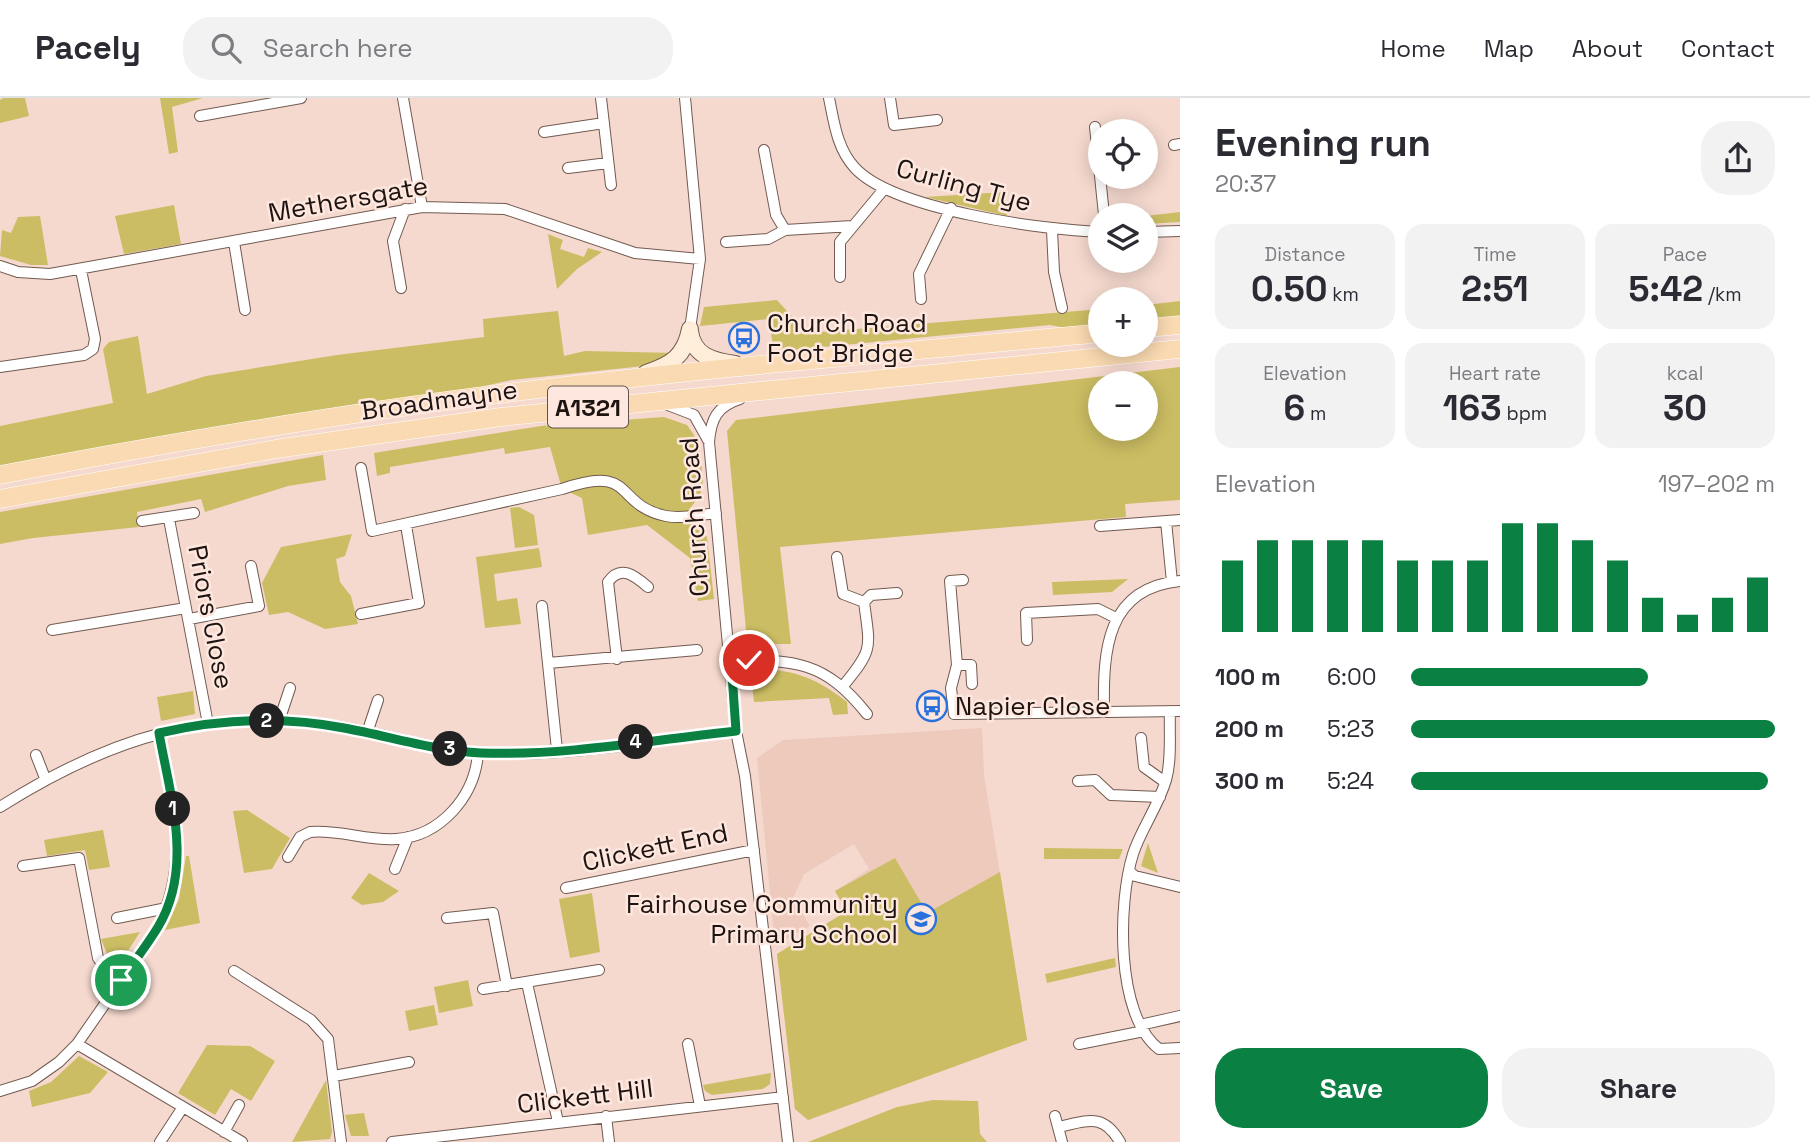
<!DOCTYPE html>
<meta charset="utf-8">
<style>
body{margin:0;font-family:"Space Grotesk",sans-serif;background:#f2f2f3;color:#2b2b33;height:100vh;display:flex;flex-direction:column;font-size:26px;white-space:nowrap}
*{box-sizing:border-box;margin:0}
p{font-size:23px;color:#7c7c81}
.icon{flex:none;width:38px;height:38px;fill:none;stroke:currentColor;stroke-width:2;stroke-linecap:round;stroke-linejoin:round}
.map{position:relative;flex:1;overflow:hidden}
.side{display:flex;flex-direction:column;background:#fff;width:630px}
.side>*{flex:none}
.controls{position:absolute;left:1088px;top:21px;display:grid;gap:14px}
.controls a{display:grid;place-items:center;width:70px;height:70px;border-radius:50%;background:#fff;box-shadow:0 4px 18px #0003;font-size:35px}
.pin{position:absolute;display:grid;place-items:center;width:60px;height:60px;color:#fff;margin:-30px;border:4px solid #fff;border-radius:50%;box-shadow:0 2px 7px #0007}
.km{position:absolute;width:35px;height:35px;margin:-18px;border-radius:50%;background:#222;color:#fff;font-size:19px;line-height:35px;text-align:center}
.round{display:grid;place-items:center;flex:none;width:74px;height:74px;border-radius:28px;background:#f2f2f3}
.headline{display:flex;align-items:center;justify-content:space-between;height:119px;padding:0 35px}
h1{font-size:38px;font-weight:600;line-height:52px}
.metrics{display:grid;grid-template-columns:repeat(3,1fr);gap:10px;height:119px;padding:7px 35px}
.metrics div{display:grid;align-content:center;border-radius:18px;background:#f2f2f3;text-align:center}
.metrics b{font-size:35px;font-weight:600}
.metrics small{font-size:19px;font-weight:400}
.metrics p{font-size:19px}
.chart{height:196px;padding:14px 35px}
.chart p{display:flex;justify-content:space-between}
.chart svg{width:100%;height:126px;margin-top:7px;stroke:#0b8043;stroke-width:6}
.button{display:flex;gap:14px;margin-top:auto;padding:14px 35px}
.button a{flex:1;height:80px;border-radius:28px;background:#0b8043;color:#fff;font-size:28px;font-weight:600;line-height:80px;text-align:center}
.button a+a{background:#f2f2f3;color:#2b2b33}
ul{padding:0 35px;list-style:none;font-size:23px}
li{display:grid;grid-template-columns:112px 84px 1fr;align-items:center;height:52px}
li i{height:18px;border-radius:9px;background:#0b8043}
header{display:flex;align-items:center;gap:42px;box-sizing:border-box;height:98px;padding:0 35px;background:#fff;border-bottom:2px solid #e1e1e2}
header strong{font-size:33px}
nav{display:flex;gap:38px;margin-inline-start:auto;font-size:24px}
.search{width:490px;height:63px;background:#f2f2f3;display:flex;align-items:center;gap:18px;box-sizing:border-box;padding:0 24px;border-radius:28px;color:#7c7c81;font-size:26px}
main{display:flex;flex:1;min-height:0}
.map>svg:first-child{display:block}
.built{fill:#eecabc}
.green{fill:#cbbd63;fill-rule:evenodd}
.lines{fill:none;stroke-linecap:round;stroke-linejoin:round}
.street-casing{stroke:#725a50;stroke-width:12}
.secondary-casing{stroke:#725a50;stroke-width:18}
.primary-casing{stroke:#fff;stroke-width:19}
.street{stroke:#fff;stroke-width:10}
.secondary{stroke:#fdedd9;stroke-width:16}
.primary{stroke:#fadab2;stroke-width:18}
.route-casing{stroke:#fff;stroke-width:14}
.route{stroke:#0b8043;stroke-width:9}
.labels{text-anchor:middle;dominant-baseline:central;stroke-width:5;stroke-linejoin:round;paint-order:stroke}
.shield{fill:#fee7de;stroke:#60534e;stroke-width:2}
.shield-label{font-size:24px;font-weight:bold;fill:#1d1310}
.street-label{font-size:26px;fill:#1d1310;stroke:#fee7de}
.poi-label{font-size:26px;fill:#1d1310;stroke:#fee7de;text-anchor:start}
</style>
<header>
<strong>Pacely</strong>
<div class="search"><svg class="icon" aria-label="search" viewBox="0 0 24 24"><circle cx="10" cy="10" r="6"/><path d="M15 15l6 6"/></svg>Search here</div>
<nav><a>Home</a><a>Map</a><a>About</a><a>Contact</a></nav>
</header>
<main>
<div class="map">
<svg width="1180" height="1044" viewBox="0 0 1180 1044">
<rect width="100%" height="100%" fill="#f5d9ce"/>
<path class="built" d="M982,630L984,677L1027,942L808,1022L795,1011L777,856L847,813L835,793L869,771L854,746L804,776L793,800L810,828L775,847L757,660L783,642Z"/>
<path class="green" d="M3,0H25L29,18L0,25V2Z
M160,0H203L172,9L178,54L169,56Z
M1005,94L1007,118L925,99Z
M174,107L181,146L124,156L115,118Z
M1180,114V124L1146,126V118Z
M40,118L48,167H31L0,158L2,132L11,135L18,119Z
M548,136L563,142L560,151L584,159L588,150L602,154L577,171L557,191Z
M777,202L794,221L796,236L1101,211V230L1075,232L1050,227L792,252L773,249L769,221L700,228L704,209Z
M1180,203V222L1146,225V207Z
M558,213L564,258L585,253L677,255L653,267L511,282L441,298L0,373V328L113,305L103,251L109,244L138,238L147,296L206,278L337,257L484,239L483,221Z
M1180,269V402L1125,406L1126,419L780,449L791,546H756L747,542L727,333L736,322ZM1146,285V331H1101V285Z
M664,319L687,327L699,344L703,383L700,398L686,415L687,423L707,439L714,501L698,503L690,460L647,427L588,437L582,400L562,391L550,349L505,356L504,350L390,369V375L377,378L374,355L541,328Z
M323,357L326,382L288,388L205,414L201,401L137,414L139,429L33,440L0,446V414Z
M519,409L534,417L538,447L515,450L510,410Z
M352,436L345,458L336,461L340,484L351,498L358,526L325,531L288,514L269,517L262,485L281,449Z
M539,450L542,469L494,476L497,503L517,500L521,526L485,530L476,459Z
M1128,481L1112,494L1053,497L1052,484Z
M760,571C796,572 819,582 847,604L848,616L833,617L829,600L754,604L751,579L755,573Z
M193,593L195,616L161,623L157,599Z
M247,712L290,740L272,771L244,775L233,713Z
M103,732L110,769L89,772L85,752L47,758L44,742Z
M1148,745L1158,775L1141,768Z
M1044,750L1123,751L1119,761H1044Z
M186,758H189L200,825L165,832L179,801Z
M895,760L927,815L1000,774L1027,942L808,1022L795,1011L777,856L847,813L835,793Z
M369,775L399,793L383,804L362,807L351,800Z
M592,795L600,854L570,860L559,801Z
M140,834L121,864L111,866L101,841Z
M1115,860L1116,869L1047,885L1045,876Z
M468,882L473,908L439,915L434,889Z
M434,907L438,927L409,933L405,913Z
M207,947L250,948L275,963L251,1003L231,991L215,1017L178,995Z
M79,958L108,974L90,995L32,1009L29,993L51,984Z
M771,975L770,986L763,991L712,997L705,993L703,987Z
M326,982L332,1034L330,1041L292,1044Z
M933,1002L978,1003L980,1036L987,1044H808L897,1009Z
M364,1015L369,1038H351L345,1017Z"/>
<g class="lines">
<g class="street-casing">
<path id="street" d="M403,0L422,109
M601,0L611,87
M685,0L700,161L690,231
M829,0C834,24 837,51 855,70C894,112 1043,132 1101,134
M890,0L894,27L937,22
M200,18L301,0
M1095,29L1104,117
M544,34L604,25
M1174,47L1180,46
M764,52L776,117L785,132
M568,70L608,65
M1052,132L1054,174L1062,210
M1146,134L1180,133
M234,144L245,212
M726,144L768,141L785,132L852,128
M0,168L18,174L50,176L422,109L505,111L635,155L700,161
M840,179V144L884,91
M401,190L393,143L405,111
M921,201L919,176L951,110
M0,269L84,257L93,251L95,241L81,172
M740,301C717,308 711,321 709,344L736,633L745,678L788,1044
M668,307L694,317L708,342
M361,370L372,433L562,391C636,365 613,407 666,418C682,421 700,417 716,415
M169,421L208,626
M142,423L194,415
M1166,423L1172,484
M1100,428L1180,422
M837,459L843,496L864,504C870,550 874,551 843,588
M963,482L950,483L957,567L951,590L954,616L1180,613
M864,504L871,497L897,495
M542,508L557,652
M361,516L419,505L406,427
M189,521L259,508L251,468
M52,532L186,510
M1027,542L1026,515L1098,511L1116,520
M617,561L608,484C621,466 635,478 648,489
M731,562C795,562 825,563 867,616
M548,565L697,552
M957,567H971L972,586
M1104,612C1103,553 1106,490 1180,483
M1170,613C1169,635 1172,661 1166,682C1158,709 1141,731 1133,756C1118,804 1115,917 1159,951L1180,950
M279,623L290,590
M367,635L378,602
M1141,640L1144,669L1165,684
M36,657L45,680
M1078,683L1095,682L1111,697L1160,699
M0,709C109,640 211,607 342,629C387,637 431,651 477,655C558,661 655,642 736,633
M288,759L300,739L310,734C338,731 367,743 396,741C441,738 475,698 478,655
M23,768L79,760L98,860L106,872L121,882
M395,771L408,739
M1129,773L1135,778L1180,789
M566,790L754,752
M117,820L167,810
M447,820L493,815L507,888
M234,873L311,922L328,941L341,1044
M527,885L558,1024
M483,891L599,872
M1140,927L1180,918
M77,946L242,1044
M688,946L700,1008
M1079,946L1144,933
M334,978L409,964
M0,993L32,983L59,964L77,946L159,828C191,756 172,708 159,635
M606,1018L609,1044
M1055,1018L1062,1044
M1058,1029C1087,1023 1103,1014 1120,1044
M224,1034L239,1007
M160,1044L183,1009
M392,1044L783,999"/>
</g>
<g class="secondary-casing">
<path id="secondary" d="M690,233C693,258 713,263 735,266
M646,275C671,267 685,258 690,231"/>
</g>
<g class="primary-casing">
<path id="primary" d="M1146,230L1180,227
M0,377C168,345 337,316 507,295C704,270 903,254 1101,235
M0,401L276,351L501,319L1180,251"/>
</g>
<use href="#street" class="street"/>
<use href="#secondary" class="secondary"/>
<use href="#primary" class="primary"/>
</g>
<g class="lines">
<g class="route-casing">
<path id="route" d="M121,882C134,864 147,847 158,829C194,769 170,698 159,635C220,621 283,618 344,630C389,638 434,653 481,655C565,658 652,642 736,633L731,562H749"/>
</g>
<use href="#route" class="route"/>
</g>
<defs>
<g id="bus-ring" transform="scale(1.575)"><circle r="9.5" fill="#fee7de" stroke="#2a71dd" stroke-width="1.5"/><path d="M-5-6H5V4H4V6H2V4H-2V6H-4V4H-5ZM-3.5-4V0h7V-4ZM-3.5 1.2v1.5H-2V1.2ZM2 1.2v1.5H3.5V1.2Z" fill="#2a71dd"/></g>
<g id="school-ring" transform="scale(1.575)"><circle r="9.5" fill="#fee7de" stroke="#2a71dd" stroke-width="1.5"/><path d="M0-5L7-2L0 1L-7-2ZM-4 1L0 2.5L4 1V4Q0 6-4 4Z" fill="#2a71dd"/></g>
</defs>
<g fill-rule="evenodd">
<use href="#bus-ring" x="744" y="240"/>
<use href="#bus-ring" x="932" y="608"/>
<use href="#school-ring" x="921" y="821"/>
</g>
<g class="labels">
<rect class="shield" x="548" y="288.5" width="80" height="41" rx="5"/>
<g class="shield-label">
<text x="588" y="309">A1321</text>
</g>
<g class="street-label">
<text transform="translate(964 87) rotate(15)">Curling Tye</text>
<text transform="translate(348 101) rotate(-10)">Methersgate</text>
<text transform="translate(439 302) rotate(-8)">Broadmayne</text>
<text transform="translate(694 419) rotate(-94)">Church Road</text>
<text transform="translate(211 519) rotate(79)">Priors Close</text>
<text transform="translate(655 749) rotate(-12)">Clickett End</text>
<text transform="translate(585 998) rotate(-7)">Clickett Hill</text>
</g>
<g class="poi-label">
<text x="767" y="225">Church Road<tspan x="767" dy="30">Foot Bridge</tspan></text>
<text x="955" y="608">Napier Close</text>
<text x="898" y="806" text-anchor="end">Fairhouse Community<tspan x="898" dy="30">Primary School</tspan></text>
</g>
</g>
</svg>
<div class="controls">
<a><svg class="icon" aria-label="locate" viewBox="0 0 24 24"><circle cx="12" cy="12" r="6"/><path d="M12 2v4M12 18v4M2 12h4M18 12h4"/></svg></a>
<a><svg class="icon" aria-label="layers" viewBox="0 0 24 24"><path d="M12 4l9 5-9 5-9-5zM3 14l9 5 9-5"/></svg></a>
<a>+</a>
<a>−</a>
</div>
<div class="pin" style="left:121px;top:882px;background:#1e9e55"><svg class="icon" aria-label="arrive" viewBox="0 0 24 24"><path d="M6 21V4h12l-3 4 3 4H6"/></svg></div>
<div class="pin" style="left:749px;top:562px;background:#d93025"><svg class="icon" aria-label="check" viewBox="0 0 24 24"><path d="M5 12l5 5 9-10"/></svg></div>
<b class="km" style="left:173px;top:711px">1</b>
<b class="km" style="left:267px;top:623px">2</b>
<b class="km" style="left:450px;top:651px">3</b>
<b class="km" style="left:636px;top:644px">4</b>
</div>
<section class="side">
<div class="headline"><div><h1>Evening run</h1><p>20:37</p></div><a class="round"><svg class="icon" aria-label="share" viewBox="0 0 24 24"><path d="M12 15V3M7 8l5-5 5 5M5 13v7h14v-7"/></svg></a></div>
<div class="metrics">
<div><p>Distance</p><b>0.50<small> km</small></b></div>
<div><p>Time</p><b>2:51</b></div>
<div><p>Pace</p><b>5:42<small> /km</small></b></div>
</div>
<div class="metrics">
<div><p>Elevation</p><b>6<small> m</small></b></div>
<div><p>Heart rate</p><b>163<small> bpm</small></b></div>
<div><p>kcal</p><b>30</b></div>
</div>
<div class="chart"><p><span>Elevation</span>197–202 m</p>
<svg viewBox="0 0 160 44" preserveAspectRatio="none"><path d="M5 44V19M15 44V12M25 44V12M35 44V12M45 44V12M55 44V19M65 44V19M75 44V19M85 44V6M95 44V6M105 44V12M115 44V19M125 44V32M135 44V38M145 44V32M155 44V25"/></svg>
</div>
<ul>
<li><b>100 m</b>6:00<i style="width:65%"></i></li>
<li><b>200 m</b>5:23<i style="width:100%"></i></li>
<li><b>300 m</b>5:24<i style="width:98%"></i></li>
</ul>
<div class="button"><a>Save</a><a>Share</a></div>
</section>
</main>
